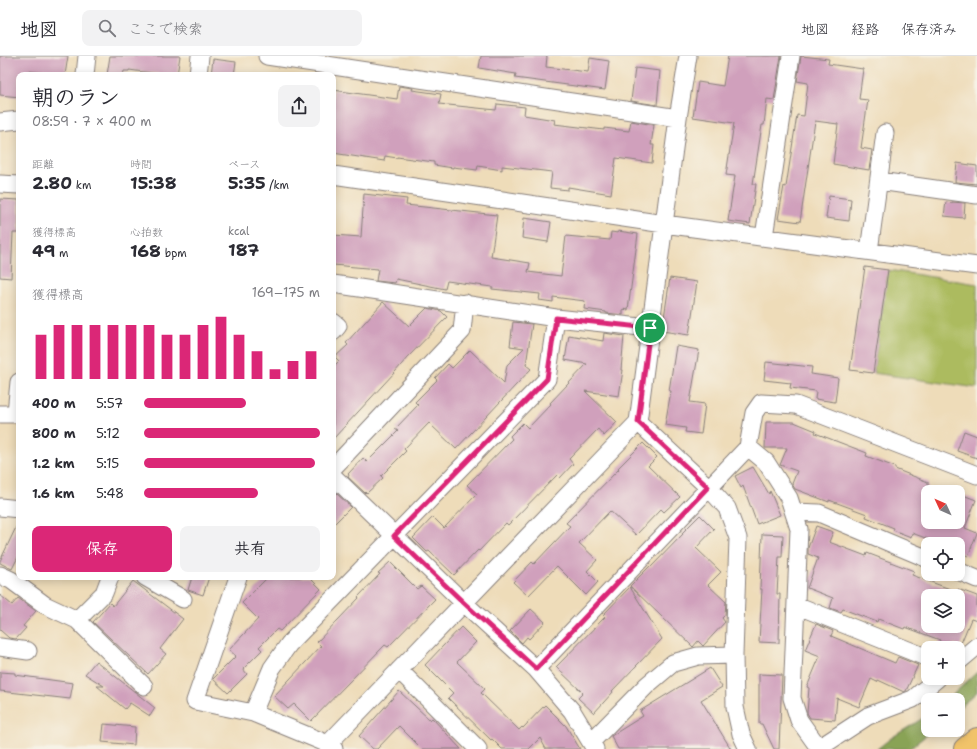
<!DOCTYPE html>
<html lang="ja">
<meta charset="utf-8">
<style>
body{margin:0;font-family:"Shantell Sans","Klee One",sans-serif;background:#f2f2f3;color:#2b2b33;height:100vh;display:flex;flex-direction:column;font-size:15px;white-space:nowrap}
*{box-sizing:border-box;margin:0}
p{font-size:13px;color:#7c7c81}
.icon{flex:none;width:22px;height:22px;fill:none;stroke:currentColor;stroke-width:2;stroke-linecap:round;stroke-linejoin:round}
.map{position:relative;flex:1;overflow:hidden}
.panel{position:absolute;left:16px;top:16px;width:320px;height:508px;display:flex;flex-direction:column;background:#fff;border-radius:8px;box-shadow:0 2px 10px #0003}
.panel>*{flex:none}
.needle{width:26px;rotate:314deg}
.fabs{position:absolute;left:921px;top:429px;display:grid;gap:8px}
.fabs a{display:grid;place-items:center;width:44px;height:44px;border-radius:8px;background:#fff;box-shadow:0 2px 10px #0003;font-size:20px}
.pin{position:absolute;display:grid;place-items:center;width:34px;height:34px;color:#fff;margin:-17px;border:2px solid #fff;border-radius:50%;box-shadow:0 1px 4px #0007}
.round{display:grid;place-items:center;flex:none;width:42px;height:42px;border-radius:8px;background:#f2f2f3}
.headline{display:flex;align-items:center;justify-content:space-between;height:68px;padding:0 16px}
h1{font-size:22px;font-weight:700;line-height:30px}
.metrics{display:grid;grid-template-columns:repeat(3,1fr);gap:6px;height:68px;padding:4px 16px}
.metrics div{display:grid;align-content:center}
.metrics b{font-size:17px;font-weight:700}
.metrics small{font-size:11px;font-weight:400}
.metrics p{font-size:11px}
.chart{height:112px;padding:8px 16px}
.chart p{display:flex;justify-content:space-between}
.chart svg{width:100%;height:72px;margin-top:4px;stroke:#db2777;stroke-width:6}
.primary-button{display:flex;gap:8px;margin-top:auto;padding:8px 16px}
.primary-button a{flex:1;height:46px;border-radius:8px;background:#db2777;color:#fff;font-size:16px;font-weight:700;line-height:46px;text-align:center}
.primary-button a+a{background:#f2f2f3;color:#2b2b33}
ul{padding:0 16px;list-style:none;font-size:13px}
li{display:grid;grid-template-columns:64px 48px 1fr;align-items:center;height:30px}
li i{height:10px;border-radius:5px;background:#db2777}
header{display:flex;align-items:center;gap:24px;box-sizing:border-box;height:56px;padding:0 20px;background:#fff;border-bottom:1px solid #e1e1e2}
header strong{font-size:19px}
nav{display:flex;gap:22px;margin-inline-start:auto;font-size:14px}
.search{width:280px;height:36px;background:#f2f2f3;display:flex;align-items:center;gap:10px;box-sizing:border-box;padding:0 14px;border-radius:8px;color:#7c7c81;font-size:15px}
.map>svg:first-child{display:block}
.green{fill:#acbb5e;stroke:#676e4c}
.forest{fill:#89a355;stroke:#566248}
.building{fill:#d0a0bc;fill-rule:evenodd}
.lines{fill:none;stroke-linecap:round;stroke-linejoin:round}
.minor-casing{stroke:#887f7a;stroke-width:19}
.motorway-casing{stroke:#887f7a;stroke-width:24}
.minor{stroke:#fff;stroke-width:17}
.motorway{stroke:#f1c36a;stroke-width:22}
.route-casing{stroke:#fff;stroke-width:8}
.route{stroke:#db2777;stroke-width:5}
</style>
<header>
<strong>地図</strong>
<div class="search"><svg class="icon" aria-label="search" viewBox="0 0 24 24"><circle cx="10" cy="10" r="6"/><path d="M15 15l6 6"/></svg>ここで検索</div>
<nav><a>地図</a><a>経路</a><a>保存済み</a></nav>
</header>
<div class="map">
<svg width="977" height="693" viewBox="0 0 977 693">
<rect width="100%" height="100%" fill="#f7f3e8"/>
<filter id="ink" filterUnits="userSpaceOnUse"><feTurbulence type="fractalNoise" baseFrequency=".025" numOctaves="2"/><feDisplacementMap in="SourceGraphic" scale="8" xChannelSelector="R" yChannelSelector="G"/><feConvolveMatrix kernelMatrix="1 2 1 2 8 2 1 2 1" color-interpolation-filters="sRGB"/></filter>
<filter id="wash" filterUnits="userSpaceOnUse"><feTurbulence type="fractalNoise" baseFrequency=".012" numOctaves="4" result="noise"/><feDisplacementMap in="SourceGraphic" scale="16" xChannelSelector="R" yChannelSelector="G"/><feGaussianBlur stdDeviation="0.9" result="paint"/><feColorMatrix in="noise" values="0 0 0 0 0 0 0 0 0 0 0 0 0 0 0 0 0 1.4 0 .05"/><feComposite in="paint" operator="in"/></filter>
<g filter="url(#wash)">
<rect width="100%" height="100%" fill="#eedcb9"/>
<path class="green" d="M888,214L977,228V332L873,317Z"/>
<path class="forest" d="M977,616V636L958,653V644H947Z
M928,659V674H933L909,693H877L891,682Z"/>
<g id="blocks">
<path class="building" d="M0,0H68L65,19L28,15V19H19V41L0,39Z
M110,0H180L177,19H166L129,14V15H124L123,19H107Z
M481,0H547L546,11L588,16L590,2L609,5L605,34L515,22L516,18L479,12Z
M728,0H781L774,44L767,43L764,69H762L753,128H756L750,168L728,165L735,120L726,119L734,67L693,61L698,26L723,30Z
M801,0L829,3L828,8L863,13L859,43L868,44L861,92L872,94L869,114L833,108L838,68L815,65L800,166L778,163L784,130L786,131L797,59L804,60L808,27L797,25Z
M213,3L236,6L234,19H211Z
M635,12L660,15L657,49L631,45Z
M399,30L413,32L412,34L441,38L439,48L496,54L497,48L525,51L524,59L555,64L554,68L604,74V72L629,75L631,65L654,69L651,89H654L652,107L616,102L611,138L568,131V134L550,132L552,116L502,110V114L478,110L477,114L453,111V112L434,109V106L397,101V102L385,100L384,105L333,97V34L397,43Z
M957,107L977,110V128L955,126Z
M364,138L407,143L406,149L497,159L491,201L530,207L528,216L561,220L566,180L610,184L611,176L618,177V175L638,178L628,254L623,253V259L606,257V256L584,253L585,245L553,241V246L539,244L540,238L492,233V231L447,225L445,233L396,223L395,227L376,225L378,213L333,209V179L361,181Z
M829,140L851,143L849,165L826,162Z
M0,143L19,144V177H13L11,222L0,221Z
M946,146L952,147V146L965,147L964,162L944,160Z
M524,162L551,166L548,186L522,182Z
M865,211L888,214L873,317L850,314Z
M670,222L697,226L689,279L662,275Z
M383,246L409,270L427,252L441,255L447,261L407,302L395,316L333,383V311L339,305L335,301L348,289L346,287Z
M513,266L532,268L526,309L531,313L456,393L429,367L404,393L406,395L381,420L383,422L367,437L366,436L365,437L348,421L349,419L348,418L363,402L367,406L398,375L395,373L418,349L415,346L437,324L435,322L448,308L452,312L470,294L504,327L507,309L524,292L510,290Z
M604,277L624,280L621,314H623L619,340L585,335L617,366L604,380L598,373L569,403L573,408L560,422L557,419L508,469L506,467L479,495L478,494L454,519L429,495L427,496L413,482L433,461L444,472L477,438L467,429L512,383L510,380L523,367L528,372L551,348L550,347L587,308L565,304L569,279L603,285Z
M676,290L699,294L690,346L705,348L701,378L685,376L686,372L665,369L671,335H669Z
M766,306L812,311L811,318L838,322L835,346L815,343L816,335L790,332L791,327L764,324Z
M766,366H794L816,375L815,377L867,397L866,400L895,411V413L928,426V466H958V437L976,444L965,472L977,477L968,500L958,496V488H941L912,477L911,481L893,474L894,472L866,461L867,458L829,444V446L795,433L792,428L797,415L780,409L787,392H765Z
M964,375L977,380V402L957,395Z
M643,387L657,401L648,410L680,441L664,456L661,453L636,479L610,455L579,487L597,504L587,515L598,526L586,539L557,510L528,540L513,526L532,506L534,508L570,470L566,467L619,413L618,412Z
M753,411L769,438L770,435L780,459L757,468L743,430L741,432L735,420Z
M334,435L351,451L333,469V436Z
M700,459L714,473L696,492L721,516L708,529L726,546L725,559L722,562L725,566L703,590L698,585L693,591L630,530L650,510L651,511L683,478L682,477Z
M19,465V499L12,513L0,507V505Z
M816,470L833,476L829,486L866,500L867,497L914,515L912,519L958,536V533L977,540V565L971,563L959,592L958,593V589L954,588L952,592H937L940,584L905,571L904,573L878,563L877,566L843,553L841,556L830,552L833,542L807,532L818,502L808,498V492ZM928,540H958V570H928Z
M762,478L783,479L782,501H779L777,538H780L779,587L759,586L762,533H760Z
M390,506L417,533L421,530L435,543L388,591L385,589L311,665L294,648L288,653L274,640L321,590L317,586L359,542L358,541L380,518L378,517Z
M192,521H209L203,539L188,534Z
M268,521H309L321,533L280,575L277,573L259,591L262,594L243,613L247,618L228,637L213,623L236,600L229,594L258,563L242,547Z
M133,525L183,563L160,593L166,598L148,618L93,566L110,547L113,550Z
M630,531L662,583L612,635L613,636L594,657L578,642L583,637L556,611L605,561L603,559Z
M0,539L12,549L18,542L36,555L23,570L26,572L16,583L9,582L0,574Z
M531,553L545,566L529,583L527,581L522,587L510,575Z
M816,568L833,575L831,580L895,607L898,601L918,609L906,635L904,636L878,624L877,626L871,623L859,651L837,642L835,664L810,662L807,657L809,632L807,631L820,600L805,594Z
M461,571L476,586L457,606L485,633L481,637L519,674L522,671L523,672L545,649L566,670L580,693H546L540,682L529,693H502L492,683L491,684L448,642L453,637L425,609Z
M96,605L155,652L150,660L130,647L125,653L97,630H104L85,618Z
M710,612L722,631L701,644L731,693H618L611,680L643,660L640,655Z
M0,616L15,617V619L73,627L70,643L0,635Z
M759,618L782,619L779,693H774L762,668H759Z
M399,635L430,664L432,662L461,693H422L399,670L377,693H373L359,680Z
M104,668L135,671L134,689L102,686Z"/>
</g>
</g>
<g filter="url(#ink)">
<use href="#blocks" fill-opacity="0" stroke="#887f7a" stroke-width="1"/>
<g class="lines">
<g class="minor-casing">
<path id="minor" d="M267,0L678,62
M85,19L87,0
M198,19L200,0
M0,66L19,64
M333,119L664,168L977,210
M879,125L977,139
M0,128L19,129
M764,181L791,0
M869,195L885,77
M333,228L556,262L650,272
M333,266L338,270L333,276
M16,357L19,326
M0,358H19
M638,366L708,431L727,452L738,482L734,599L735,651L741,678L748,693
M333,412L462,275L465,247
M333,420L464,547L536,613L572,655L595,693
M0,451L19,453
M794,456L819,457L928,503
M958,515L977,523
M0,519L11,524L45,549L77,564L104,537L110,521
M145,521L183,543
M238,521L195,645L253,657L328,688L334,693
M796,549L928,602
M77,564L144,630
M0,591L28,595
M958,606L977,590
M536,613L748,391
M399,614L478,693
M938,622L913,643L868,660L819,692L799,664L792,642L799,473L789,442L766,406L748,391L754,357L761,347L796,349L977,419
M253,657L272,612L289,588L547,323L556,262
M591,686L647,629L673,607L698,600L734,599
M328,688L638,366L678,62L688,0"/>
</g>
<g class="motorway-casing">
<path id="motorway" d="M965,693L977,683"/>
</g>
<use href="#minor" class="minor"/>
<use href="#motorway" class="motorway"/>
</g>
</g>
<g class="lines" filter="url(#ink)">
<g class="route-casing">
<path id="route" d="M556,262L650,272L638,366L708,431L536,613L464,547L394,480L547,323Z"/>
</g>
<use href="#route" class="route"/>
</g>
</svg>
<div class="fabs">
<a><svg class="needle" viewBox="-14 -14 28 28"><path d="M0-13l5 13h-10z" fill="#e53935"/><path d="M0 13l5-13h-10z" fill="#7c7c81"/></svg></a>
<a><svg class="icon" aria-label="locate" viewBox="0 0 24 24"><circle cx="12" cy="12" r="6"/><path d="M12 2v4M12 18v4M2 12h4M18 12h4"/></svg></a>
<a><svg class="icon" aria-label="layers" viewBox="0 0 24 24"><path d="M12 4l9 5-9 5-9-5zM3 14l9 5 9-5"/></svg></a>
<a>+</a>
<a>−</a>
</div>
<div class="pin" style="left:650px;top:272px;background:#1e9e55"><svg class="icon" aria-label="arrive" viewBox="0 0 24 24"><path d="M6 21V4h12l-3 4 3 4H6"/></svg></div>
<section class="panel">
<div class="headline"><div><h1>朝のラン</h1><p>08:59 · 7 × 400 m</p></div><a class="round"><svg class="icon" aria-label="share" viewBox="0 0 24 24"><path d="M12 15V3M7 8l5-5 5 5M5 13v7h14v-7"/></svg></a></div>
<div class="metrics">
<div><p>距離</p><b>2.80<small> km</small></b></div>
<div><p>時間</p><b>15:38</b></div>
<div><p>ペース</p><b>5:35<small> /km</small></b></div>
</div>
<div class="metrics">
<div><p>獲得標高</p><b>49<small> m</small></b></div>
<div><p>心拍数</p><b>168<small> bpm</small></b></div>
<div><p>kcal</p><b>187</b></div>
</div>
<div class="chart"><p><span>獲得標高</span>169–175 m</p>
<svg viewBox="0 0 160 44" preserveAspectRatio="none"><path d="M5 44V17M15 44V11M25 44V11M35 44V11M45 44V11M55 44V11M65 44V11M75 44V17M85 44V17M95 44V11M105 44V6M115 44V17M125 44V27M135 44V38M145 44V33M155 44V27"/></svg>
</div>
<ul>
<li><b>400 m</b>5:57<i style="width:58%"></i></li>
<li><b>800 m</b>5:12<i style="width:100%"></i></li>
<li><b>1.2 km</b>5:15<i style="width:97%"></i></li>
<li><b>1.6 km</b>5:48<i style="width:65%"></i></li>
</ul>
<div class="primary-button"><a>保存</a><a>共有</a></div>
</section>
</div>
